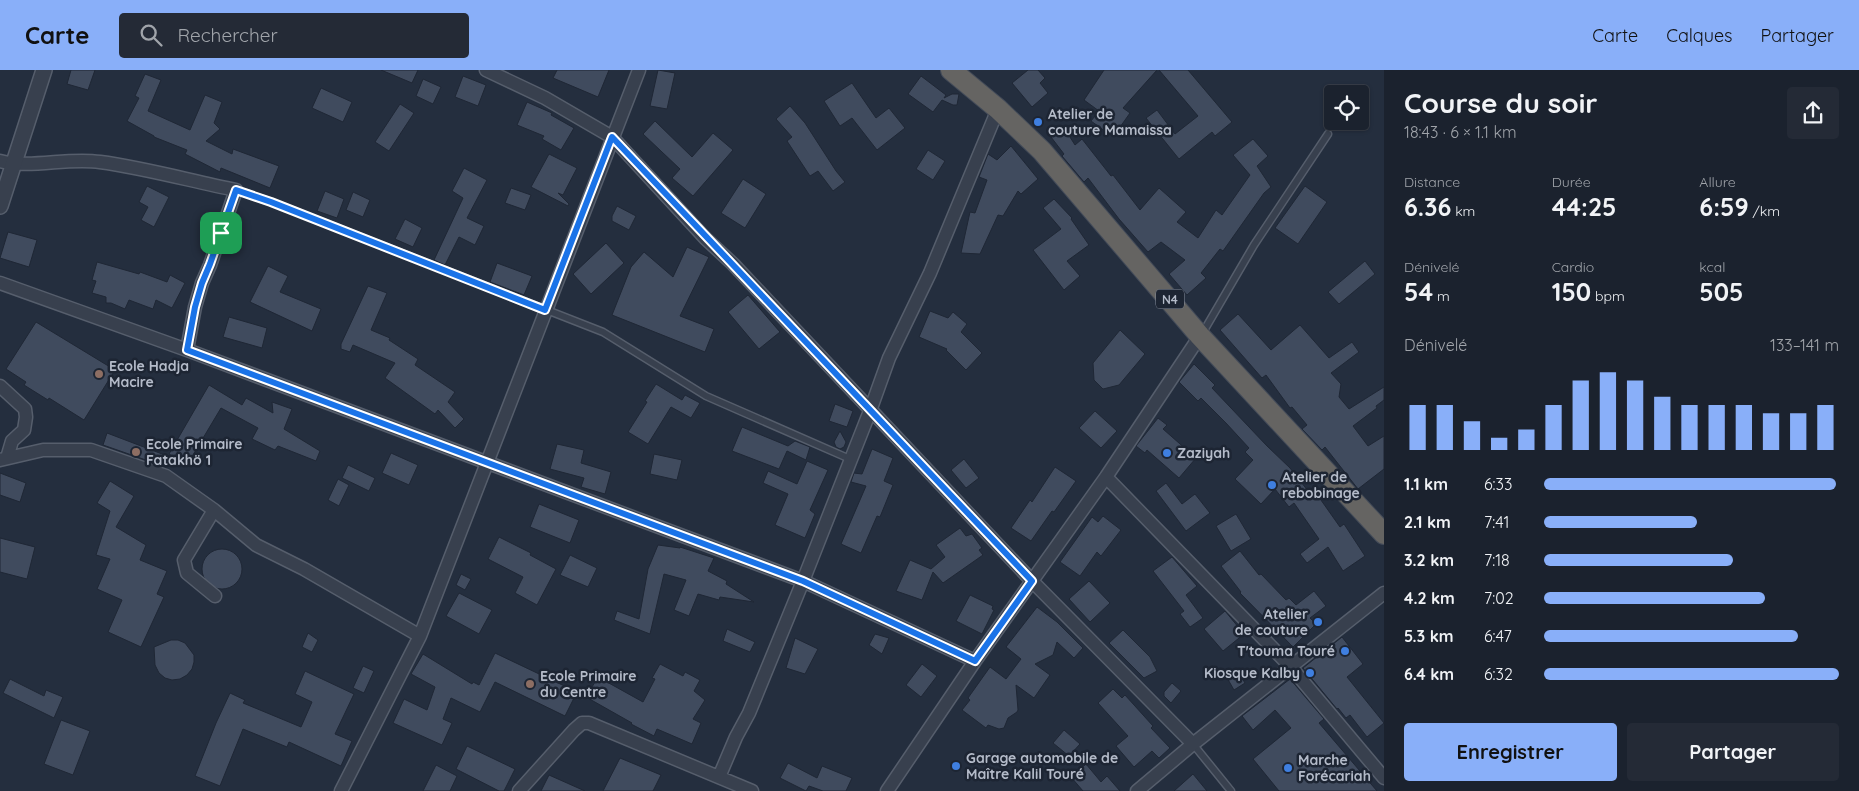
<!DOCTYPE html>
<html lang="fr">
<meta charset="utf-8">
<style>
body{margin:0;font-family:Quicksand,sans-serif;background:#242a36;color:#f1f3f6;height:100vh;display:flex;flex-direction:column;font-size:19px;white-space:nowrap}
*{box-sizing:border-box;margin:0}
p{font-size:16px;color:#a0a4aa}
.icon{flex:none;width:28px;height:28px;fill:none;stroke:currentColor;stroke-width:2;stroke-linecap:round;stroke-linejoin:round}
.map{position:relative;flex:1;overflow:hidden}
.drawer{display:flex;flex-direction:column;background:#1b222e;width:475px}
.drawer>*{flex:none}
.fabs{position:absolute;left:1324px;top:15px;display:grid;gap:10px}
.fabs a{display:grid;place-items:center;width:45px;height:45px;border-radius:5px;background:#1b222e;box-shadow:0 1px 4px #0004,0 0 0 1px #393f4a;font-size:25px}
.pin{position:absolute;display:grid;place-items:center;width:42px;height:42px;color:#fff;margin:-21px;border-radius:10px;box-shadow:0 2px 8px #0006}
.round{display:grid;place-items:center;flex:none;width:52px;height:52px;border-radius:5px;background:#242a36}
.headline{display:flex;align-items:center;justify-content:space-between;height:85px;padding:0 20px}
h1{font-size:28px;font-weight:700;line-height:38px}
.stats{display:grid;grid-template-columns:repeat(3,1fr);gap:8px;height:85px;padding:5px 20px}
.stats div{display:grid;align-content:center}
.stats b{font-size:25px;font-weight:700}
.stats small{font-size:14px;font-weight:400}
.stats p{font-size:14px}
.chart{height:140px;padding:10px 20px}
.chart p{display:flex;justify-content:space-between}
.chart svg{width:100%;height:90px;margin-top:5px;stroke:#89aff9;stroke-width:6}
.primary-button{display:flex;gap:10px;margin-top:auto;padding:10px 20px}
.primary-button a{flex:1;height:58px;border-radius:5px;background:#89aff9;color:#111;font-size:20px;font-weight:700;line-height:58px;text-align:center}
.primary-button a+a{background:#242a36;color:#f1f3f6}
ul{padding:0 20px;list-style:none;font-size:16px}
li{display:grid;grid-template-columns:80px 60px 1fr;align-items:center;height:38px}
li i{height:12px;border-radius:6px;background:#89aff9}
header{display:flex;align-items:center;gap:30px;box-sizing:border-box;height:70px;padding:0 25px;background:#89aff9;color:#111}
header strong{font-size:24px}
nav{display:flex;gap:28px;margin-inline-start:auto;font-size:18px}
.search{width:350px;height:45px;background:#242a36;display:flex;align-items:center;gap:12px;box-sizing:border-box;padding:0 18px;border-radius:5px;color:#a0a4aa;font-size:19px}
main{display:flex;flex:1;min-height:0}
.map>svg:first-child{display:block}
.building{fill:#404b5e;stroke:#1f2735}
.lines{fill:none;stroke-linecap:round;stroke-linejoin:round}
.service-casing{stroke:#565e6c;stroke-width:9}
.minor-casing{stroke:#565e6c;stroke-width:15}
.tertiary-casing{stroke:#565e6c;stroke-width:18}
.trunk-casing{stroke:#434b59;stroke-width:22}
.service{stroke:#38404e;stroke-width:6}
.minor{stroke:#38404e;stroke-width:12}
.tertiary{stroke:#38404e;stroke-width:15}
.trunk{stroke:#656462;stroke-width:20}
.route-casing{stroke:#fff;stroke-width:10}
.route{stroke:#1a73e8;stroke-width:6}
.shop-dot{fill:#3f7fe0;stroke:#1d2533;stroke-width:2}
.education-dot{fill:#8d6e63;stroke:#1d2533;stroke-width:2}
.labels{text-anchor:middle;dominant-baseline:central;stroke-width:5;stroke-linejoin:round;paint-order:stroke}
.shield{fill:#1d2533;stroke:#878e9c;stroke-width:1}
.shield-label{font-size:12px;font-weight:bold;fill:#b4bbc9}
.poi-label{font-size:14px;font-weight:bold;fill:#b4bbc9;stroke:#1d2533;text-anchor:start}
</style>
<header>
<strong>Carte</strong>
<div class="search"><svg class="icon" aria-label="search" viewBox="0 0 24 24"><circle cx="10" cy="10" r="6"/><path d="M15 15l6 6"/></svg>Rechercher</div>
<nav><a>Carte</a><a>Calques</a><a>Partager</a></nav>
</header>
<main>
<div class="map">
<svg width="1384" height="721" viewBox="0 0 1384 721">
<rect width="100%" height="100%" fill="#242e3e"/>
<path class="building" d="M71,0H95L88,20L67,14Z
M381,0H418L412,13Z
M557,0H609L598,27L553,8Z
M658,0L675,3L667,39L650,36Z
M1028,0H1038L1045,8L1040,13L1048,23L1032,37L1012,13Z
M1104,0H1157L1123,38L1130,43L1113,67L1091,51L1099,41L1084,30Z
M1159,0H1188L1232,52L1215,66L1212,62L1179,89L1146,48L1157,40L1175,64L1198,46Z
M145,4L161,10L148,41L190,60L205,25L222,32L214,53L220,59L206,71L232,84L233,79L279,96L270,118L221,98L220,102L185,84L187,80L154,67V66L127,51L139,28L135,26Z
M463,6L486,15L478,36L455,27Z
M921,6L946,25L944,28L952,24H959L957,35H953L942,30L933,42L908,24Z
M423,9L441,17L433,34L416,26Z
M852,13L876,48L889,38L905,58L877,80L852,48L840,56L824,31Z
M321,18L352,32L343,52L312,38Z
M527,32L552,43L551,45L574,58L561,80L542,69L544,66L517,55Z
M400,34L414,43L389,81L375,72Z
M790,36L805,53L836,101L845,112L833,121L818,101L810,106L787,71L792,67L776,49Z
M655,51L692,87L713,63L733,80L693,126L672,108L680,99L643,64Z
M1063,56L1075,75L1082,69L1111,106L1113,105L1140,140L1159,118L1186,142L1177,152L1198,168L1216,140L1222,145L1250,105L1233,85L1253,69L1268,86L1257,96L1271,117L1264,123L1223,181L1220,179L1201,203L1206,208L1187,225L1169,204L1185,190L1161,172L1148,182L1119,149L1088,108L1084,112L1062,86L1064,84L1051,67Z
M1011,76L1038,109L1021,124L1018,121L1003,146L998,145L980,184L961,183L970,142L975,143L987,110L979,107L988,84L997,90Z
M928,80L945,91L933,110L916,99Z
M549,84L577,98L563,125L558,123L569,134L568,136L531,117Z
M464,98L487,110L467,148L484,156L475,175L459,167L445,195L434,190L463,128L452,121Z
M743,109L766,124L745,158L721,143Z
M147,116L169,127L154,157L141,150L148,137L139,132Z
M1305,116L1327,132L1298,174L1275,158Z
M511,118L531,125L525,140L505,133Z
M325,121L344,129L337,148L317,141Z
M353,122L370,130L363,147L346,140Z
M1054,129L1072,148L1071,149L1089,175L1067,191L1080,206L1064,220L1033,180L1061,159L1043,138Z
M617,136L636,146L629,160L612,151V146Z
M405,149L422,158L413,177L395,169Z
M8,162L37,170L29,197L0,188Z
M606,173L624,193L591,224L573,204Z
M687,177L709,187L680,246L714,259L705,282L612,245L631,197L644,182L673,207Z
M1365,191L1375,204L1339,234L1328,222Z
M97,192L139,204L140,202L167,212L170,205L185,213L172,238L156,230L153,239L129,230L125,239L111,233H106V227L92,223L96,211L92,210Z
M497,193L532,206L524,225L490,212Z
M268,196L288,206L280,222L321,239L312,261L250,232Z
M368,216L387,223L371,260L390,268L389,270L418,289L415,295L455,322L448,332L464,349L455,358L438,340L435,344L385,308L395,293L353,275L350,282L341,279V274Z
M748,225L780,262L759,279L728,242Z
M930,241L948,248L953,242L967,254L961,262L982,283L966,300L946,280L947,279L919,267Z
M1238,244L1271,280L1300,255L1329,288L1352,272L1359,282L1331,303L1341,314L1339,327L1349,339L1384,317V330L1376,336L1377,338L1353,356L1368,376L1384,366V399L1358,419L1325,377L1322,380L1302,359L1307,355L1292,337L1290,338L1266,305L1262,308L1220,260Z
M229,247L267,258L262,278L223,267Z
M36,252L115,300L84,350L49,328L48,330L24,315L26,312L6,299Z
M1120,260L1145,284L1119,315L1103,319L1094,310L1093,293Z
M1194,294L1215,315L1212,318L1267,376L1290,398L1312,426L1316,423L1340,457L1344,454L1365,486L1343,501L1328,477L1307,493L1300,484L1319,469L1294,433L1289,437L1275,419L1261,434L1235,409L1253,390L1245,382L1249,378L1226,353L1201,328L1198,331L1179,312Z
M656,314L682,330L685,325L700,333L691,348L671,337L648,374L628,362L647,332L645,331Z
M209,315L242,335L246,328L273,343L272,332L292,339L284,359L320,381L316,391L278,376L275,380L252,369L258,358L221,338L187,395L169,384Z
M835,334L853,341L847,357L829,351Z
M1095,341L1117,361L1101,378L1079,358Z
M1158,348L1167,355L1163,359L1196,388L1179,408L1147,380L1145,383L1136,376Z
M742,357L788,376L795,371L810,377L806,390L787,381L779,399L732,381Z
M840,361L846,372L844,377L840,379L836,377L834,372Z
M107,363L170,387L166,397L103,375Z
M557,374L584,380L581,393L611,402L605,424L581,417L584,408L550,399Z
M872,379L893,388L884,411L893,415L880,447L877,446L861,483L841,474L866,416L851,412L854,403L862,404Z
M391,383L418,395L409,415L382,403Z
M654,384L682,390L677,410L650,404Z
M964,389L979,408L966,418L951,400Z
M807,391L828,400L810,440L815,444L805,468L775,455L788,424L763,413L768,401L797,414Z
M348,395L375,408L369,421L342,408Z
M1055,397L1076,411L1054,442L1052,441L1031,471L1011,458L1030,430L1032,432Z
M0,403L26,413L20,432L0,425Z
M338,409L349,415L339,436L328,430Z
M110,411L134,426L116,457L146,475L140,490L167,501L157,524L164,527L141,577L108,562L122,530L97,519L110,489L96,485L110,441L97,433Z
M1166,413L1182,434L1195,424L1210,443L1186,461L1156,421Z
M539,434L579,450L570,473L530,457Z
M1236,444L1251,469L1231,481L1216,456Z
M1103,446L1121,460L1101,486L1097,482L1080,506L1060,492L1092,447L1098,452Z
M960,458L966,466L972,464L982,478L979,480L983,485L943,513L933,502L922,530L896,521L910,490L931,499L945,487L936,475Z
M499,467L531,483L530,485L556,499L537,535L515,523L523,507L488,489Z
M0,468L35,477L27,509L0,502Z
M658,475L680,478V477L714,488L708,501L727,511L726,514L754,532L720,527L719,530L698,524L689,546L674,540L686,510L664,504L650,564L614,550L617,541L639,549L648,499Z
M202 499a20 20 0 1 1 40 0a20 20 0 1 1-40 0Z
M1240,481L1259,505L1261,504L1286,530L1289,528L1296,535L1314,521L1326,536L1310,548L1316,554L1293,577L1240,523L1241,522L1221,496Z
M570,485L597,498L588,517L560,505Z
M1172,487L1197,516L1186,525L1203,548L1190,557L1180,544L1184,541L1153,501Z
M461,504L471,509L465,520L456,515Z
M1089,511L1110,533L1090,552L1069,529Z
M459,523L492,540L479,564L446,546Z
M970,525L993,536L992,539L994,540L982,564L956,551Z
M1037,537L1057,552L1083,578L1074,588L1057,572L1053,585L1035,594L1050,605L1034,628L1016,615L1018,640L1017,642L1008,648L1004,658L999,659L988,655L986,658L962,640L970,630L968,628L990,597L1006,609L1021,589L1006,577Z
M1225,541L1244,564L1223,581L1204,559Z
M727,559L755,572L750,582L723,571Z
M1123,560L1150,587L1157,601L1144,608L1109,573Z
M308,563L318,570L312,582L302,577Z
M875,564L889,568L882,584L869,575Z
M1342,567L1363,594L1347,607L1384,653L1367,667L1350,645L1346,648L1338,638L1337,639L1303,598Z
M795,568L818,579L805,604L786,598Z
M171,570H178L185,573L194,585V592L192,599L187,605L180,609L172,610L165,608L159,603L155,595L154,577Z
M495,583L577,622L565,646L495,612L480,642L451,628L443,649L452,653L442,675L393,653L404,629L427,640L435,617L411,604L423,584L472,614L473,612L479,615Z
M660,594L683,606L685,602L700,610L694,621L705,630L693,649L701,653L692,674L657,659L654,666L631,654L632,653L586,627L598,607L643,632L655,609L652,608Z
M922,594L937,606L921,627L906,615Z
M363,596L374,601L364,623L353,618Z
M1237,600L1245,613L1234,620L1226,606Z
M305,601L354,624L335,664L352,671L341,696L289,672L287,677L243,659L220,716L195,706L216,653L230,623L245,630L243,633L301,657L312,632L295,624Z
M10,609L44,626L46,620L63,627L54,648L3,623Z
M1290,609L1324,649L1319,653L1377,721H1279L1253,689L1291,658L1275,640L1253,660L1242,646Z
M1172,613L1181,621L1171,633L1164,626V622Z
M1113,619L1122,628L1125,625L1153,656L1151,658L1170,678L1159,688L1152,681L1134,697L1116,676L1128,666L1098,633Z
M61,650L90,661L73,705L44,694Z
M1064,660L1080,674L1069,686L1053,673Z
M467,676L515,699L504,721H499L456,699Z
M620,688L661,705L653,721H603Z
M788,693L817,708L822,696L852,708L846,721H823L809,716L806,721L780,708Z
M1086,694L1101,712L1107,706L1120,721H1083L1071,707Z
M436,695L457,706L450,721H423Z
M1193,704L1207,721H1174Z
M549,705L585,721H541Z"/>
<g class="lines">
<g class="service-casing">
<path id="service" d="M236,120L271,132L603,262L706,326L850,389
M1202,264L1254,175L1328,64
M1193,674L1231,721"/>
</g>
<g class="minor-casing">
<path id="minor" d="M486,0L545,28L612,67L705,168L733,194L1032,511L1193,674
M0,91C32,99 67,87 100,92C145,98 191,111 236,120L210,195L202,213L195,237L187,280
M0,213L187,280L803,511L975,591
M0,316L25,339L26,347L24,360L12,371L7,388
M0,390L43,380H91L166,406L214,440L256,475L304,499L420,566
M1106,407L1290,596L1384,708
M214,440L184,490L187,503L215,526
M719,707L736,667L749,643L803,511L870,341L889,288L930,203L998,39
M341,721L420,566L639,0
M519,721L574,660L582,653H589L752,721
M887,721L975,591L1106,407L1200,266
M1137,721L1193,674L1384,523"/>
</g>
<g class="tertiary-casing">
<path id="tertiary" d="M0,136L44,0"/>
</g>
<g class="trunk-casing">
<path id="trunk" d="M951,0L998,39L1042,81L1200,266L1384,464"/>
</g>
<use href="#service" class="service"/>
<use href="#minor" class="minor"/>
<use href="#tertiary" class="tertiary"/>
<use href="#trunk" class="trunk"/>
</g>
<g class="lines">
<g class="route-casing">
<path id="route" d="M612,67L1032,511L975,591L803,511L187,280L195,237L202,213L210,194L236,120L271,132L545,240Z"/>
</g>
<use href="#route" class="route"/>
</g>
<g class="shop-dot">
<circle cx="1038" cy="52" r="5"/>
<circle cx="1167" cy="383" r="5"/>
<circle cx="1272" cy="415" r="5"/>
<circle cx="1318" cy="552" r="5"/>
<circle cx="1345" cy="581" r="5"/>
<circle cx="1310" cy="603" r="5"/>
<circle cx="956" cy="696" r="5"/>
<circle cx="1288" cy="698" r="5"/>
</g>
<g class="education-dot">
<circle cx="99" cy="304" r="5"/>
<circle cx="136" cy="382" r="5"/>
<circle cx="530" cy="614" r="5"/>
</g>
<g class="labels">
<rect class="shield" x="1156" y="219.5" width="28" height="19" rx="4"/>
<g class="shield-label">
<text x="1170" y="229">N4</text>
</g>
<g class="poi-label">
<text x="1048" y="44">Atelier de<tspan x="1048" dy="16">couture Mamaissa</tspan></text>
<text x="109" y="296">Ecole Hadja<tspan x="109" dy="16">Macire</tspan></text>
<text x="146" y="374">Ecole Primaire<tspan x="146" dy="16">Fatakhö 1</tspan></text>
<text x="1177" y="383">Zaziyah</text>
<text x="1282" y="407">Atelier de<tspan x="1282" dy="16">rebobinage</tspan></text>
<text x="1308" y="544" text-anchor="end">Atelier<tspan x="1308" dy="16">de couture</tspan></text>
<text x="1335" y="581" text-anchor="end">T'touma Touré</text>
<text x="1300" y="603" text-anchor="end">Kiosque Kalby</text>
<text x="540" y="606">Ecole Primaire<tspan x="540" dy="16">du Centre</tspan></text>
<text x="966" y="688">Garage automobile de<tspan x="966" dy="16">Maître Kalil Touré</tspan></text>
<text x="1298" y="690">Marche<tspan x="1298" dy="16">Forécariah</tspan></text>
</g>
</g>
</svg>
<div class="fabs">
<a><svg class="icon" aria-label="locate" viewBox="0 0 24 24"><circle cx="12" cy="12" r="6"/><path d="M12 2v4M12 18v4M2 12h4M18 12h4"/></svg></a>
</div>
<div class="pin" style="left:221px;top:163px;background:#1e9e55"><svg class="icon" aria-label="arrive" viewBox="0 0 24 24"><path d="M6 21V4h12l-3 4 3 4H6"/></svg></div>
</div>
<section class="drawer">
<div class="headline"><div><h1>Course du soir</h1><p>18:43 · 6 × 1.1 km</p></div><a class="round"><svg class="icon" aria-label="share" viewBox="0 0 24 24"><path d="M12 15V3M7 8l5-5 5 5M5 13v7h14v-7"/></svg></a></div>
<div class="stats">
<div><p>Distance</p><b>6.36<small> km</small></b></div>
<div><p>Durée</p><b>44:25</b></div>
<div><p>Allure</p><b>6:59<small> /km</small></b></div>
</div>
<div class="stats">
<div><p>Dénivelé</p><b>54<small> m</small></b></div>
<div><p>Cardio</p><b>150<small> bpm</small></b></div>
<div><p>kcal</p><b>505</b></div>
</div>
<div class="chart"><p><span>Dénivelé</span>133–141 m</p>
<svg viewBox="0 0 160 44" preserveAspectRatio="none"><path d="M5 44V22M15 44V22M25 44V30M35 44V38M45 44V34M55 44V22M65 44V10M75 44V6M85 44V10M95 44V18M105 44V22M115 44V22M125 44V22M135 44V26M145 44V26M155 44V22"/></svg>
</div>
<ul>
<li><b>1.1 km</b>6:33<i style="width:99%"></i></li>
<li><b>2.1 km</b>7:41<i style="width:52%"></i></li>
<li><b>3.2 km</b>7:18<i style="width:64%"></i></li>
<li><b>4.2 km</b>7:02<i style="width:75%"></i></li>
<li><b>5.3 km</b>6:47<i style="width:86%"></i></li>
<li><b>6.4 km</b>6:32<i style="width:100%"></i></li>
</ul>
<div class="primary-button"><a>Enregistrer</a><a>Partager</a></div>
</section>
</main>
